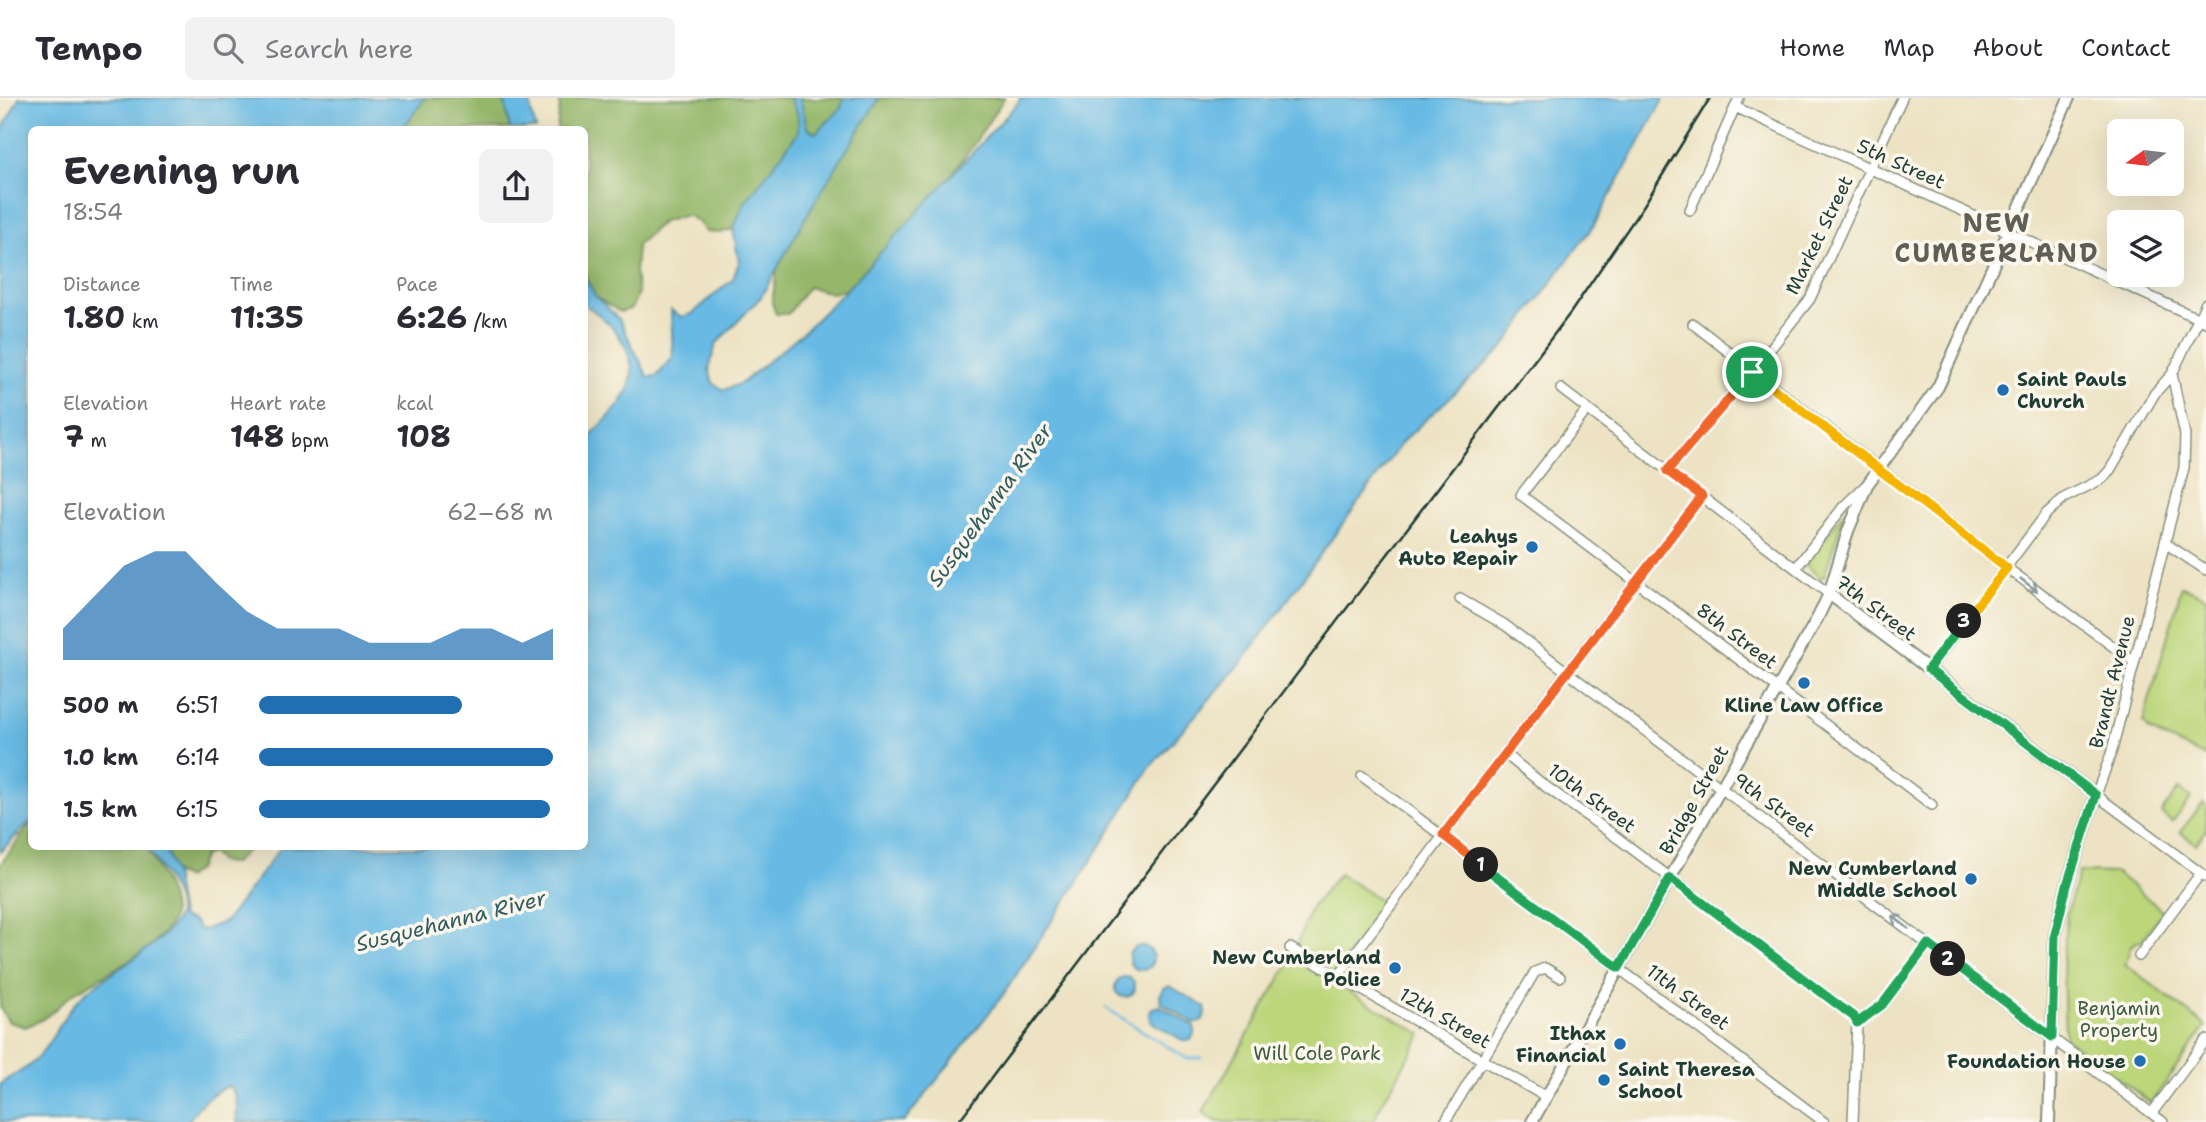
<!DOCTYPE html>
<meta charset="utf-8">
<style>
body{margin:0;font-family:"Shantell Sans",sans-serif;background:#f2f2f3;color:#2b2b33;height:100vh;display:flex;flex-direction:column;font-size:26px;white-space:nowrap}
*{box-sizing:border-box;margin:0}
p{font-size:23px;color:#7c7c81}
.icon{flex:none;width:38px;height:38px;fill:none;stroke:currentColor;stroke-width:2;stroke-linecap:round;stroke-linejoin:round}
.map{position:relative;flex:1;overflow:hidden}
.drawer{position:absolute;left:28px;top:28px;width:560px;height:724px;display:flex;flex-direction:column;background:#fff;border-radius:10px;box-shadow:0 7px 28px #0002}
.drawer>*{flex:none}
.needle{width:46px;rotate:256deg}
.fabs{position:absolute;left:2107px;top:21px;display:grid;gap:14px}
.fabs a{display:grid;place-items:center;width:77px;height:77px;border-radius:10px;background:#fff;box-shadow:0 7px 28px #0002;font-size:35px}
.pin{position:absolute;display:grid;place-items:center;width:60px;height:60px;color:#fff;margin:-30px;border:4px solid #fff;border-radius:50%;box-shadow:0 2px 7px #0007}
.km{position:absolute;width:35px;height:35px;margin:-18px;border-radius:50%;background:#222;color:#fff;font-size:19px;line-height:35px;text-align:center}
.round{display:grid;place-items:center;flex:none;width:74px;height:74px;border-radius:10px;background:#f2f2f3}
.overview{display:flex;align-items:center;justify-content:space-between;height:119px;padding:0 35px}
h1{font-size:38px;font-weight:700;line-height:52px}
.figures{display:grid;grid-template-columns:repeat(3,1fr);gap:10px;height:119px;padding:7px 35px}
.figures div{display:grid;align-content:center}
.figures b{font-size:30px;font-weight:700}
.figures small{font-size:19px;font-weight:400}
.figures p{font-size:19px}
.chart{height:196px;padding:14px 35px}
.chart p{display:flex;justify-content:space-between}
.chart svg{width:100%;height:126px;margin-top:7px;fill:#1f6fb2;opacity:.7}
ul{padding:0 35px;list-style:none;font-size:23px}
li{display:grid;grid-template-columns:112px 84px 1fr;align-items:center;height:52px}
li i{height:18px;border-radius:9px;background:#1f6fb2}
header{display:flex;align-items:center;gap:42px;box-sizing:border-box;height:98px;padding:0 35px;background:#fff;border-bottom:2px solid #e1e1e2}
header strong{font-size:33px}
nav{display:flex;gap:38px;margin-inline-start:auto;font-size:24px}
.search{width:490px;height:63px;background:#f2f2f3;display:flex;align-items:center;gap:18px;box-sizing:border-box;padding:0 24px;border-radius:10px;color:#7c7c81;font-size:26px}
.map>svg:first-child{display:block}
.green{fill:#bcd67a;stroke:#6e8a57;stroke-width:2}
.forest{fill:#95b76a;stroke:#5a7a4f;stroke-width:2}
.water{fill:#68bae4;stroke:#447c8c;stroke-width:2}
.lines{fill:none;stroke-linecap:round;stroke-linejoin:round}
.stream{stroke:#68bae4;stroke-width:2.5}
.minor-casing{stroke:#86907c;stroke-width:12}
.major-casing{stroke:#86907c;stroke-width:14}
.minor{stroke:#fff;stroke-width:9}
.major{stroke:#fff;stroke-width:10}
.rail{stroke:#1f3d34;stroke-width:2.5}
.oneway{stroke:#8f9e9a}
.split-1-casing{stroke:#fff;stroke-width:14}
.split-2-casing{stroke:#fff;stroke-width:14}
.split-3-casing{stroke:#fff;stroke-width:14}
.split-4-casing{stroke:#fff;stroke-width:14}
.split-1{stroke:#f0652b;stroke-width:9}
.split-2{stroke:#22a559;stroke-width:9}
.split-3{stroke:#22a559;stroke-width:9}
.split-4{stroke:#f5b400;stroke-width:9}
.poi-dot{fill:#1f6fb2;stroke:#fbf7ec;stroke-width:2.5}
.labels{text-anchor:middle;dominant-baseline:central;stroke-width:7;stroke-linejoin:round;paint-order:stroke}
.street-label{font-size:19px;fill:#1f3d34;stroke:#fbf7ec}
.poi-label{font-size:19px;font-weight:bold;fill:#1f3d34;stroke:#fbf7ec;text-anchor:end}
.park-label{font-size:19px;fill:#3e5c42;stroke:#fbf7ec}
.water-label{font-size:21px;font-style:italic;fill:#315c60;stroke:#fbf7ec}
.district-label{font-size:26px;font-weight:bold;letter-spacing:2px;fill:#5f5f56;stroke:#fbf7ec}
</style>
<header>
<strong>Tempo</strong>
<div class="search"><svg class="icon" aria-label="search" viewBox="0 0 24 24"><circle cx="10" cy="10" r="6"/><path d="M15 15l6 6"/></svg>Search here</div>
<nav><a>Home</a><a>Map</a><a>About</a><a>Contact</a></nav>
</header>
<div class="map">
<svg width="2206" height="1024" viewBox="0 0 2206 1024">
<rect width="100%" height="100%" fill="#fbf7ec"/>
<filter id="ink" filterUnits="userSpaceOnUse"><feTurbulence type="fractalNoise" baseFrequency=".0143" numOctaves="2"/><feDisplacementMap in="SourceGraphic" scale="14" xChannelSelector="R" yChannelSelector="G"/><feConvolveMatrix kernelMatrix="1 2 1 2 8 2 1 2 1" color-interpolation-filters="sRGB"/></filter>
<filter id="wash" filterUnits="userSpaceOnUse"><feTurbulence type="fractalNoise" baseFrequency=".00686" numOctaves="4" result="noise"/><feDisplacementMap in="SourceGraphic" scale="28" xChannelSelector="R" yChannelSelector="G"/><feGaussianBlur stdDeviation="1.57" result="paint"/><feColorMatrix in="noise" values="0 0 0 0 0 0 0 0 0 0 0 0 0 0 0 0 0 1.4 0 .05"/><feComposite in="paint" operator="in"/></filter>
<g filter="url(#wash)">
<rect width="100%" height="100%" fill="#ede3c4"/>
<path class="green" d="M1845,413L1824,479L1820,480L1805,466Z
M2182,488L2206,499V659L2148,632L2143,624Z
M2179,691L2191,700L2172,724L2161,715Z
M2203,705L2206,707V733L2196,746L2180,734Z
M2079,774L2116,775L2163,813L2141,843C2126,845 2131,856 2125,866L2206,928L2151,1005L2065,940L2063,858L2067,816Z
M1339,776L1384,804L1330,883L1422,936L1378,1012L1374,1024H1217L1203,1014L1291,862L1311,810Z"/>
<path class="forest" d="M425,0H504L510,31L402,32Z
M558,0H790L798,17V35L744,106L733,131L720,135L706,134L699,125L687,117L662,124L637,147L635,175L638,196L631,211L620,214L596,199L585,179L584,32H557L560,6Z
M800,0H843L841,11L816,35L807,30Z
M879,0H1004L974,46L939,93L847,191L832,195L808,189L788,216H776L772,205L777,171L812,108Z
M31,725L32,749H147C155,766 177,801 172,820C163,850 100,878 74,895C63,902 55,913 44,920C39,924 31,926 25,929L9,924L0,910V767Z
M165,749H250L234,765L220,764L212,755L204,757L198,771L186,780L174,775Z"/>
<path class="water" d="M19,0H425L402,31L32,32V722L0,754V36Z
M504,0H530L531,14L536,31H510Z
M790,0H800L807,30L816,35L841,11L843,0H879L812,108L761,199L716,246L709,271L713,285L724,292L742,285L802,235L847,191L1018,5L1020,0H1664L1594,127L1501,252L1403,343L1243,563L1150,669L1087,770L1003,897L904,1024H237C236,1010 240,1000 229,988C214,992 195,1009 189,1024H0V987C9,978 22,974 31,966C55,945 63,910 90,891C111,874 171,842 178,816C182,799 156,764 147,749H165L174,775L181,819L195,824L198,830L204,832L226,823L281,749H584L585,344C596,331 609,320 619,307C650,268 619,229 585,207V179L596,199L619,221L648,279L657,278L673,259L671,212L682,219L692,216L733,181L739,164L733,131L744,106L798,35V17Z
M1129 860a12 12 0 1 1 24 0a12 12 0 1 1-24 0Z
M1115 889a10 10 0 1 1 20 0a10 10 0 1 1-20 0Z
M1170,888L1205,909L1206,916L1201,924L1195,925L1161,905L1160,898L1164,890Z
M1160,908L1194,928L1195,934L1191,942L1184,943L1150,923L1149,917L1152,910Z"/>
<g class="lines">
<path class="stream" d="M1106,910L1186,960H1201"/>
</g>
</g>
<g filter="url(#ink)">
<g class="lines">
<g class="minor-casing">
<path id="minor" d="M1735,9L2206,224
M1690,112L1739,0
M1693,226L2007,470L2134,564
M2172,276L2185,337L2184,370L2111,656L2096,697L2206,779
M1561,291L1829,496
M1587,312L1521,397L1932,707
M1667,373L1752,274L1810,201L1902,0
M2165,445L2206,472
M1796,470L1844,408L1864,389
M1460,501L1505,527L2163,1024
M1929,571L2047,415L2064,400L2102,381L2110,372L2155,295L2172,276L2206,205
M1505,656L1545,688L1619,741L1824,896L1854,919L1857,925
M1362,678L1824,1024
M1290,850L1546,999
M2139,858L2201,775
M1338,878L1532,619L1701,399
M2152,1015L2206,942
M1445,1024L1535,874L1545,870L1560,879
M1853,1024L1857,925L1883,907L1928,846"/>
</g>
<g class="major-casing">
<path id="major" d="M1829,496L2096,697L2067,787L2055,836L2049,1024
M1532,1024L1818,519L1829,496L1848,433L1867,387L1938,289L2069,0"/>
</g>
<use href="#minor" class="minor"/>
<use href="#major" class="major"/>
<path class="rail" d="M958,1024L1571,214L1644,107L1710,0"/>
</g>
<defs><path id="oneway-shaft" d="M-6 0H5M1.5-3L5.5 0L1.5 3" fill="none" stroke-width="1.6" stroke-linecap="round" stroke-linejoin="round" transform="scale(1.75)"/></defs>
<g class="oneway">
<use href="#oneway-shaft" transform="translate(2029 487) rotate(37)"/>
<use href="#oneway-shaft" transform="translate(1900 824) rotate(-142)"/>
</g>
</g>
<g class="lines" filter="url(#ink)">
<g class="split-1-casing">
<path id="split-1" d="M1481,767L1443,737L1702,398L1667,373L1752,274"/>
</g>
<g class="split-2-casing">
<path id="split-2" d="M1481,767L1619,870L1670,780L1854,919L1857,925L1882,907L1928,846L1948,861"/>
</g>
<g class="split-3-casing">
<path id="split-3" d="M1948,861L2052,939L2055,836L2067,787L2096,697L1928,571L1964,523"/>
</g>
<g class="split-4-casing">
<path id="split-4" d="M1752,274L2007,470L1964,523"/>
</g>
<use href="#split-1" class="split-1"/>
<use href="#split-2" class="split-2"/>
<use href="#split-3" class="split-3"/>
<use href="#split-4" class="split-4"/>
</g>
<g class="poi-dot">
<circle cx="2003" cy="292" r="7"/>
<circle cx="1532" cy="449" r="7"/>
<circle cx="1804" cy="585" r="7"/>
<circle cx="1971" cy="781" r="7"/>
<circle cx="1395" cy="870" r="7"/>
<circle cx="1620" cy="946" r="7"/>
<circle cx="2140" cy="963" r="7"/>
<circle cx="1604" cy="982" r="7"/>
</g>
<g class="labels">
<g class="street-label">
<text transform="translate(1901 66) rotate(24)">5th Street</text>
<text transform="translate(1819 137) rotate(-64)">Market Street</text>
<text transform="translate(1876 510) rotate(37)">7th Street</text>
<text transform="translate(1737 538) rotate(37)">8th Street</text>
<text transform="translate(2112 584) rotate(-76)">Brandt Avenue</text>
<text transform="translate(1592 700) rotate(36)">10th Street</text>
<text transform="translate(1694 702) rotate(-61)">Bridge Street</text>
<text transform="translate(1774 707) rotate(36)">9th Street</text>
<text transform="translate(1688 899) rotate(36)">11th Street</text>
<text transform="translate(1445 920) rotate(30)">12th Street</text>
</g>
<g class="poi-label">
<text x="2017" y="281" text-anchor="start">Saint Pauls<tspan x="2017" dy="22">Church</tspan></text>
<text x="1518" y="438">Leahys<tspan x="1518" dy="22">Auto Repair</tspan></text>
<text x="1804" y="607" text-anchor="middle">Kline Law Office</text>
<text x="1957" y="770">New Cumberland<tspan x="1957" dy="22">Middle School</tspan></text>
<text x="1381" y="859">New Cumberland<tspan x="1381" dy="22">Police</tspan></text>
<text x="1606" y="935">Ithax<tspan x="1606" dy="22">Financial</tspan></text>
<text x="2126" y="963">Foundation House</text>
<text x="1618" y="971" text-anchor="start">Saint Theresa<tspan x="1618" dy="22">School</tspan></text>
</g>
<g class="park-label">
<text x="2119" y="910">Benjamin<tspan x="2119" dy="22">Property</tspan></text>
<text x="1317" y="955">Will Cole Park</text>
</g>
<g class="water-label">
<text transform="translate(990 407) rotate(-54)">Susquehanna River</text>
<text transform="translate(451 823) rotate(-14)">Susquehanna River</text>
</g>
<g class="district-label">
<text x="1997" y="124">NEW<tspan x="1997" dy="30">CUMBERLAND</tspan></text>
</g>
</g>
</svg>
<div class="fabs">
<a><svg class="needle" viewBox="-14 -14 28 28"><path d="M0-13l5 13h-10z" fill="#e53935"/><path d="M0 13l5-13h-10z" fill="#7c7c81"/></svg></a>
<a><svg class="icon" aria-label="layers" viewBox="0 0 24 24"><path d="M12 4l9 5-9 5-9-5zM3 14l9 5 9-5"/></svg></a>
</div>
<div class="pin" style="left:1752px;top:274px;background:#1e9e55"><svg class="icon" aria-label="arrive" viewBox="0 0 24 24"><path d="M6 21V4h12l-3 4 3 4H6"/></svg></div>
<b class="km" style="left:1481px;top:767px">1</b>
<b class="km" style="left:1948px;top:861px">2</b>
<b class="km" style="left:1964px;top:523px">3</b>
<section class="drawer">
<div class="overview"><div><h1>Evening run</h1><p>18:54</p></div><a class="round"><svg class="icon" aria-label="share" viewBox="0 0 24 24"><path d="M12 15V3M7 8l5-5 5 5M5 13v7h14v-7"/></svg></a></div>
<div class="figures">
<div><p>Distance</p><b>1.80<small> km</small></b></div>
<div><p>Time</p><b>11:35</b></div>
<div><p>Pace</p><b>6:26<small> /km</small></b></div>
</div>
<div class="figures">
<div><p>Elevation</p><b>7<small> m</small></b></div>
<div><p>Heart rate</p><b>148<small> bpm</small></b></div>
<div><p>kcal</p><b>108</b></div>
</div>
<div class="chart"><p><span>Elevation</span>62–68 m</p>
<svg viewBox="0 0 160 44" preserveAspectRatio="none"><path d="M0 44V33L10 22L20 11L30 6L40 6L50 17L60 27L70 33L80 33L90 33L100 38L110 38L120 38L130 33L140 33L150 38L160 33V44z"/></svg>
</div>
<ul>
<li><b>500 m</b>6:51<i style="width:69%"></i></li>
<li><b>1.0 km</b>6:14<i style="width:100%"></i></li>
<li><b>1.5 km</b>6:15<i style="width:99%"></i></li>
</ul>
</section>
</div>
